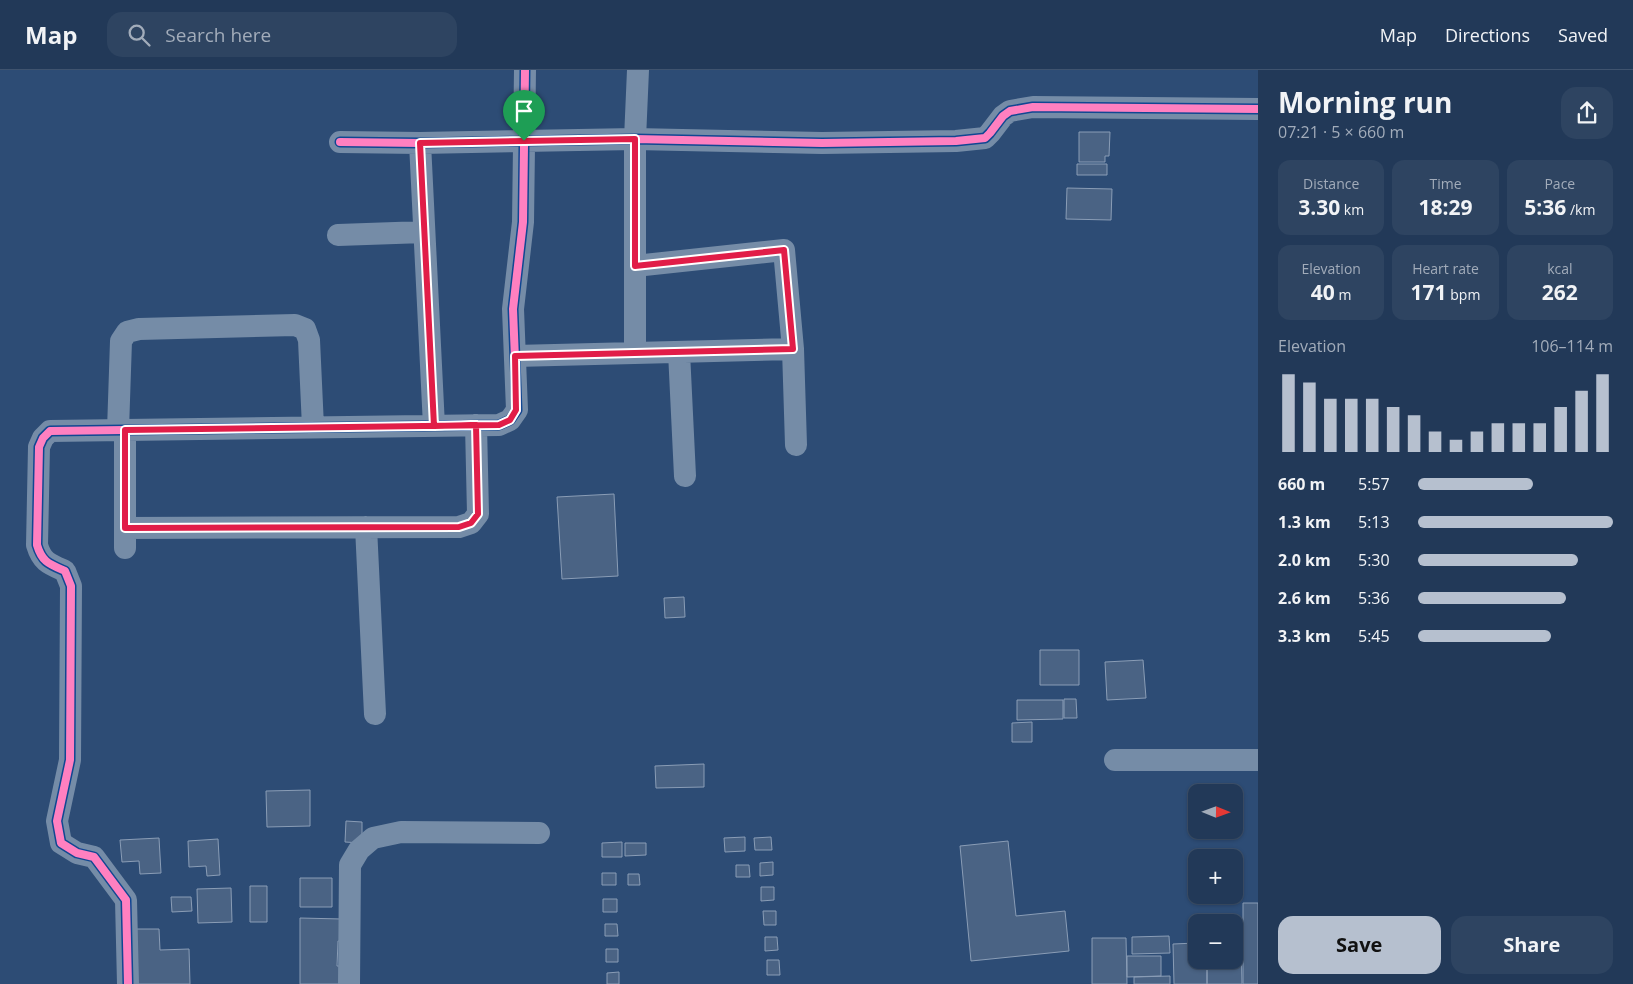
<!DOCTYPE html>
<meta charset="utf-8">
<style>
body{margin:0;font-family:"Open Sans",sans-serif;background:#2e4461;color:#f1f3f6;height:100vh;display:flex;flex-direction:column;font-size:19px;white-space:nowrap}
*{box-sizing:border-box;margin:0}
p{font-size:16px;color:#a2acba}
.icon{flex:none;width:28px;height:28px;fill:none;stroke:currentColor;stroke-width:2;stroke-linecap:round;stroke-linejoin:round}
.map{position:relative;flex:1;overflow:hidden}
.panel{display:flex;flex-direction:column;background:#223958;width:375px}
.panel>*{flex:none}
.needle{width:32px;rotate:91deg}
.tools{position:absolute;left:1188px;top:714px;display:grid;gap:10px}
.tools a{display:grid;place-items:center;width:55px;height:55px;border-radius:10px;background:#223958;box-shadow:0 1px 4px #0004,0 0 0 1px #3f536e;font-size:25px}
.pin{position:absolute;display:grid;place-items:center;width:42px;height:42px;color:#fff;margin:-51px -21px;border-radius:50% 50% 50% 0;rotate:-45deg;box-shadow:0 0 5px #0007}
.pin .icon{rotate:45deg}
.round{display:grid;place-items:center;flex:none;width:52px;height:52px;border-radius:15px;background:#2e4461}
.head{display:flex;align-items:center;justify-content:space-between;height:85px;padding:0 20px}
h1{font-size:28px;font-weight:700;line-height:38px}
.metrics{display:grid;grid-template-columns:repeat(3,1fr);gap:8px;height:85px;padding:5px 20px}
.metrics div{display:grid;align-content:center;border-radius:12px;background:#2e4461;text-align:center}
.metrics b{font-size:21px;font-weight:700}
.metrics small{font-size:14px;font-weight:400}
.metrics p{font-size:14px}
.chart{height:140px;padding:10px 20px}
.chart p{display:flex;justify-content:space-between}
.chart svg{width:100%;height:90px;margin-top:5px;stroke:#b6c0cf;stroke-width:6}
.button{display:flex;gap:10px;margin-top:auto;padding:10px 20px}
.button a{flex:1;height:58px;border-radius:15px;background:#b6c0cf;color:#111;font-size:20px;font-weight:700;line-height:58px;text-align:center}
.button a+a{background:#2e4461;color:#f1f3f6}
ul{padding:0 20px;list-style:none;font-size:16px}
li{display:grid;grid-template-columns:80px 60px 1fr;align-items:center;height:38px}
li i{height:12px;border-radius:6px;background:#b6c0cf}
header{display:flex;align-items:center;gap:30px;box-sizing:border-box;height:70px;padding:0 25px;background:#223958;border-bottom:1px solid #3f536e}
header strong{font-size:24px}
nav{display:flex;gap:28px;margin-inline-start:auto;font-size:18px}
.search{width:350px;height:45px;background:#2e4461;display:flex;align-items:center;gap:12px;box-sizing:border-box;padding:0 18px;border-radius:15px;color:#a2acba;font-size:19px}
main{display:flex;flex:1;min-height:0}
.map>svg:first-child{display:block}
.building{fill:#4a6384;stroke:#8a9db6}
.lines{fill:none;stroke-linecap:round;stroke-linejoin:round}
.minor{stroke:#758ca7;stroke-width:22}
.cycleway-casing{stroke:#104792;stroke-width:11}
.cycleway{stroke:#ff80c0;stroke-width:8}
.route-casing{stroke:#fff;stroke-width:10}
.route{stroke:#e11d48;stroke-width:6}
</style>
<header>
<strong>Map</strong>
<div class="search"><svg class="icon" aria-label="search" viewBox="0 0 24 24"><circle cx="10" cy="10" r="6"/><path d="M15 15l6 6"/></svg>Search here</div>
<nav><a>Map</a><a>Directions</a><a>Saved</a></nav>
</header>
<main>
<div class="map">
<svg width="1258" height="914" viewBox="0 0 1258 914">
<rect width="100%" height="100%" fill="#2d4c75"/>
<path class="building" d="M1079,62H1110L1109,86H1105V92H1079Z
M1077,94H1107V105H1077Z
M1067,118L1112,119L1111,150L1066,149Z
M614,424L618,506L562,509L557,427Z
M684,527L685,547L665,548L664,528Z
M1040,580H1079V615H1040Z
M1143,590L1146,628L1107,630L1105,592Z
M1064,629H1076L1077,648H1064Z
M1017,630H1063V649L1017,650Z
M1032,652V672H1012V653Z
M704,694V717L656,718L655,696Z
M310,720V756L267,757L266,721Z
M346,751L362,752V773L345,772Z
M745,767V781L725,782L724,768Z
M771,767L772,780H755L754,768Z
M159,768L161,803L140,804L139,791L122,792L120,770Z
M218,769L220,805L207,806L206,796L189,797L188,771Z
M1008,771L1016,846L1065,841L1069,881L971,891L960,776Z
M622,772V787H602V773Z
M625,773H646V785L625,786Z
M773,792V805L760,806V793Z
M736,795H749L750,807H736Z
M602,803H616V815H602Z
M628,804H639L640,815H628Z
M300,808H332V837H300Z
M250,816H267V852H250Z
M761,817H774V830L761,831Z
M231,818L232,852L198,853L197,819Z
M171,827H191L192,841L172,842Z
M603,829H617V842H603Z
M1243,833H1258V914H1243Z
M763,841H776V855H764Z
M300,848L342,849V871H338L337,896H342L341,914H300Z
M605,854H617L618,866H605Z
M134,859H159L160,880L189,879L190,914H135Z
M1169,866L1170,883L1132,884V867Z
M765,867H777L778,880L765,881Z
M1092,868H1126L1127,914H1092Z
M1234,872H1241L1242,914H1207V890H1234Z
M1196,873V890H1207V914H1174L1173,874Z
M606,879H618V892H606Z
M1127,886H1161V906L1127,907Z
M767,890H779L780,905H767Z
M619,902V914H607V903Z
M1170,906V914H1134V907Z"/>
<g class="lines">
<path class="minor" d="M340,72L420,73L635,69L822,73L956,71L985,68L990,63L1003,46L1010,41L1033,37L1258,39
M420,73L434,356
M338,165L424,162
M635,196L784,180L793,279L796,375
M679,282L685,406
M635,283V69L638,0
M515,286L793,279
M118,360L121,271L127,262L139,259L295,255L305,259L309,270L313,357
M366,457L375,644
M125,458L459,457L471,453L478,444L476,355
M125,478V360
M1115,690H1258
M128,914L126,830L94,787L77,783L61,773L57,751L70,690L71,516L65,501C49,494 42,492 37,475L39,377L43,368L50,361L499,355L510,350L517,340L513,239L523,152L525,0
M349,914L350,795L359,780L373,768L401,762L539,763"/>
<g class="cycleway-casing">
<path id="cycleway" d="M340,72L420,73L635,69L822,73L956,71L985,68L990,63L1003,46L1010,41L1033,37L1258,39
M128,914L126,830L94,787L77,783L61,773L57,751L70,690L71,516L65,501C49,494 42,492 37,475L39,377L43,368L50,361L499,355L510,350L517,340L513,239L523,152L525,0"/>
</g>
<use href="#cycleway" class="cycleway"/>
</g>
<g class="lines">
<g class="route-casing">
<path id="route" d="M524,71L420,73L434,356L476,355L478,444L471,453L459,457L125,458V360L499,355L510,350L516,340L515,286L793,279L784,180L635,196V69L524,71"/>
</g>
<use href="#route" class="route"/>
</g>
</svg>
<div class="tools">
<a><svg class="needle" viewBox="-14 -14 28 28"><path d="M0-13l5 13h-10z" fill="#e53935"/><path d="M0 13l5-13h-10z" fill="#a2acba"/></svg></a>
<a>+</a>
<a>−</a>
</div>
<div class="pin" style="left:524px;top:71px;background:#1e9e55"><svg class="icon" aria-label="arrive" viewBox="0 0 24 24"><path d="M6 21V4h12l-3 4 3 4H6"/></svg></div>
</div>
<section class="panel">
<div class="head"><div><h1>Morning run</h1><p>07:21 · 5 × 660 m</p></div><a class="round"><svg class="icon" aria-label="share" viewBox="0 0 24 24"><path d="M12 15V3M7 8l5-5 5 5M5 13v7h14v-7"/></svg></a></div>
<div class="metrics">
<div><p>Distance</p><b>3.30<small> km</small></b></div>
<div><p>Time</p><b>18:29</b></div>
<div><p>Pace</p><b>5:36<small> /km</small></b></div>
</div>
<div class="metrics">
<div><p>Elevation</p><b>40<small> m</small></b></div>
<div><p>Heart rate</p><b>171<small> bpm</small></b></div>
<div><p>kcal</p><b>262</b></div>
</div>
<div class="chart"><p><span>Elevation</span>106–114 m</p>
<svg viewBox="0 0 160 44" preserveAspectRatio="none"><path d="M5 44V6M15 44V10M25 44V18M35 44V18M45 44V18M55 44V22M65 44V26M75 44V34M85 44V38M95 44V34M105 44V30M115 44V30M125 44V30M135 44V22M145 44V14M155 44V6"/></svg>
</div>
<ul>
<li><b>660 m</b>5:57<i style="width:59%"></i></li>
<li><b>1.3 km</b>5:13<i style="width:100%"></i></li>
<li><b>2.0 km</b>5:30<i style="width:82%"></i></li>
<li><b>2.6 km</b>5:36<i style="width:76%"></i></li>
<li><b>3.3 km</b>5:45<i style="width:68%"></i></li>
</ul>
<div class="button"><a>Save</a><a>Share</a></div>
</section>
</main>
